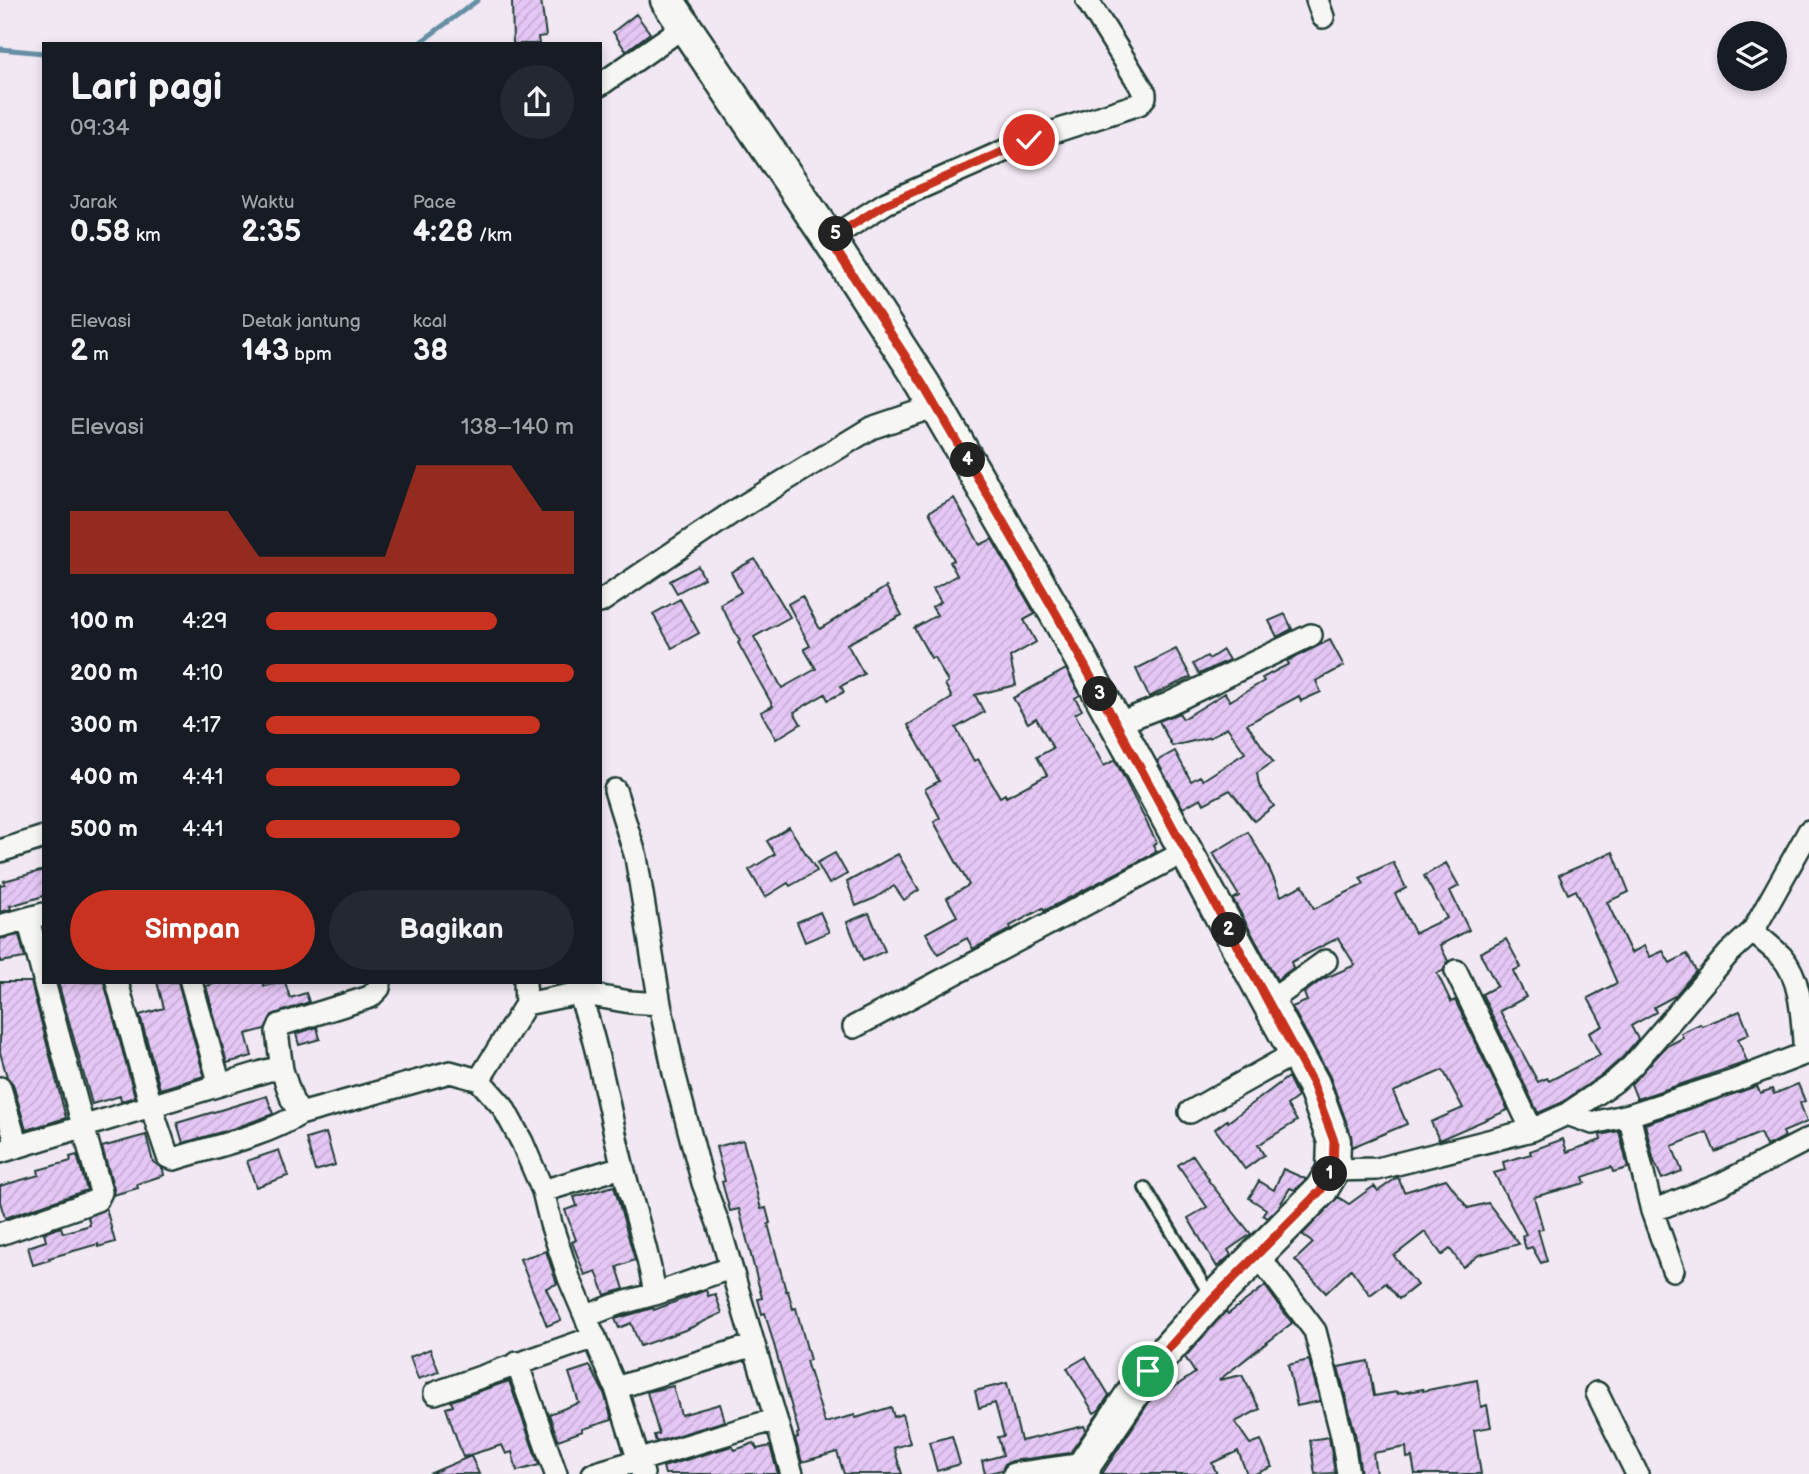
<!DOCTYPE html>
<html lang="id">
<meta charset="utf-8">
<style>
body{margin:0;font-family:"Balsamiq Sans",sans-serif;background:#242831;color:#f1f3f6;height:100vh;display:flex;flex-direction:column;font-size:26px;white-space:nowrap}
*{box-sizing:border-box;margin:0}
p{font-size:23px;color:#9ea1a6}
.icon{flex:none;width:38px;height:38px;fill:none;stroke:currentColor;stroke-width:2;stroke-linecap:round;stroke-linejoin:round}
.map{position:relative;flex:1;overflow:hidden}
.sheet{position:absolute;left:42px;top:42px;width:560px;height:942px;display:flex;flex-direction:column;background:#171b24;border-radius:0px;box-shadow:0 4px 10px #0003}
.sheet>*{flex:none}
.controls{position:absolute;left:1717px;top:21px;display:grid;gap:14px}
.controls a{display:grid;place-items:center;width:70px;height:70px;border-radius:50%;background:#171b24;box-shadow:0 4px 10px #0003;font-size:35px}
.pin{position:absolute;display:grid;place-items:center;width:60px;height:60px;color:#fff;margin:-30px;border:4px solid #fff;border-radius:50%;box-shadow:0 2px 7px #0007}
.km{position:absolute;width:35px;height:35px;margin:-18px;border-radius:50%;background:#222;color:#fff;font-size:19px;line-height:35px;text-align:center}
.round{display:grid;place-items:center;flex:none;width:74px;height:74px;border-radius:37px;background:#242831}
.head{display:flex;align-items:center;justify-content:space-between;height:119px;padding:0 28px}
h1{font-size:38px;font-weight:800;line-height:52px}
.stats{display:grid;grid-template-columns:repeat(3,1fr);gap:10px;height:119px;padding:7px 28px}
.stats div{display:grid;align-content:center}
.stats b{font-size:30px;font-weight:800}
.stats small{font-size:19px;font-weight:400}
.stats p{font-size:19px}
.chart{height:196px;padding:14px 28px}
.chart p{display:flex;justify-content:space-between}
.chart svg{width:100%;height:126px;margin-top:7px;fill:#c8321e;opacity:.7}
.action{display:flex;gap:14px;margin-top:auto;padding:14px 28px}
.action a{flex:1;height:80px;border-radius:42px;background:#c8321e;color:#fff;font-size:28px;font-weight:800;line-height:80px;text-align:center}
.action a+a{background:#242831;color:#f1f3f6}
ul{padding:0 28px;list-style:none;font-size:23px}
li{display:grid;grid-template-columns:112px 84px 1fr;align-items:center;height:52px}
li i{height:18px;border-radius:9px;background:#c8321e}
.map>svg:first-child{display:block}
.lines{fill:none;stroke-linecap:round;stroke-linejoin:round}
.stream{stroke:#668fa5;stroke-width:5}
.building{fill:url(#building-hatch);stroke:#1f3d34;stroke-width:2}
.lane-casing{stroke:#1f3d34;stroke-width:16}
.street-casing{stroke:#1f3d34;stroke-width:26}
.secondary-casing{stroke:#1f3d34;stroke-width:37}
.lane{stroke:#f6f6f2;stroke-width:10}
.street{stroke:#f6f6f2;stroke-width:21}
.secondary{stroke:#f6f6f2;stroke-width:32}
.route-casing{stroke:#fff;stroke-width:14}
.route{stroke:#c8321e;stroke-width:9}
</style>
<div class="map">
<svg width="1809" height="1474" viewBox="0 0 1809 1474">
<defs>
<pattern id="building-hatch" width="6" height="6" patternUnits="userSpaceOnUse" patternTransform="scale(1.75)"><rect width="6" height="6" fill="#e5c7f5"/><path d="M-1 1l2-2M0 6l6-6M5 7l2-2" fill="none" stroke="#c4acd3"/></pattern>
</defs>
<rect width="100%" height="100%" fill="#f1e8f3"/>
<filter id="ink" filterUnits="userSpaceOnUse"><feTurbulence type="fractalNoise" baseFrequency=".0143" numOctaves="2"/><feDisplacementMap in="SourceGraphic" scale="14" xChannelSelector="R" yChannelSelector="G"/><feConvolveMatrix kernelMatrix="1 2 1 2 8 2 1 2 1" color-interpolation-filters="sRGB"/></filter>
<g filter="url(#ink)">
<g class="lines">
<path class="stream" d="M418,44L478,0
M0,49L44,53"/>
</g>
<path class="building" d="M512,0H541L546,36L538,37L539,44H513Z
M636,14L650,33L626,51L613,32Z
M954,498L980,545L992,539L1035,614L1024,620L1036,642L1010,657L1016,685L975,695L984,712L956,728L974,761L978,759L1000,797L1005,794L1006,797L1047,775L1037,757L1053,748L1036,718L1028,723L1013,698L1066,669L1080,695L1075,698L1082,710L1075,714L1104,766L1115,760L1157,843L1153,845L1157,852L1044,911L1043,908L1010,926L1011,929L973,949L967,938L938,954L926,933L957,916L947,898L969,885L934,822L940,818L925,789L939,781L908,725L952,698L945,684L948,682L934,657L931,658L914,628L937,615L932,607L941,602L933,589L957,575L950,562L954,560L929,512Z
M755,559L790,617L754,637L782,688L816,669L804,649L810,646L788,604L802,596L820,629L886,587L902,615L847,644L864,674L841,686L844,692L828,700L825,694L794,712L801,724L776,739L761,712L773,706L738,643L740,641L720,604L741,592L731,572Z
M698,566L704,578L677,593L670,581Z
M680,599L699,633L672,648L653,614Z
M1285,614L1292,629L1277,637L1269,621Z
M1330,640L1344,666L1316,681L1321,692L1301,701L1299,696L1247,724L1273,762L1257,773L1259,785L1274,806L1254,821L1230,790L1204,804L1201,798L1183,808L1157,761L1175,751L1191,781L1200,776L1203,780L1245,753L1227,727L1211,737L1172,746L1159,721L1179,713L1183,719L1225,693L1230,701L1264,681L1262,678L1289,664L1287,661Z
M1176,649L1191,677L1149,697L1136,669Z
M1223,650L1229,660L1199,674L1193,664L1207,656L1209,659Z
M789,827L817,871L790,886L788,883L765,897L749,870L775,854L767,841Z
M1248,832L1268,866L1281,896L1303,885L1314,909L1364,884L1360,878L1393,862L1406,888L1395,894L1415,933L1447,918L1424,876L1446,863L1459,886L1450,891L1469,930L1440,945L1448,961L1443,971L1437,973L1451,1002L1455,1000L1508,1110L1439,1140L1431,1122L1463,1108L1443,1070L1393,1092L1407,1124L1352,1147L1351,1135L1330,1077L1292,1007L1307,1001L1304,993L1323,979L1355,965L1338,938L1291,962L1293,968L1277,980L1233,899L1239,896L1213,853Z
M1613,852L1629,892L1607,902L1631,953L1644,946L1650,957L1663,951L1670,963L1687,954L1696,971L1675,996L1654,1007L1656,1012L1631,1026L1638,1039L1623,1057L1606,1072L1561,1103L1538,1113L1482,994L1497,986L1480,953L1506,939L1521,967L1513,971L1526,997L1500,1011L1538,1082L1547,1078L1549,1081L1600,1055L1589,1033L1603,1026L1588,998L1617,983L1576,890L1568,894L1559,875Z
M835,853L847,874L829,884L817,863Z
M898,854L919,890L904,900L894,886L875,898L856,906L847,882Z
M44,870V896L10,906L11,909L0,912V885L5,884L4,881Z
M820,912L829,932L805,942L797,922Z
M869,913L885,951L863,961L847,922Z
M19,935L25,958L0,962V939Z
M0,982H31L66,1118L26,1130L13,1084L7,1077L0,1052Z
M58,982H104L135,1097L121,1101L120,1096L92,1104Z
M157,982H178L204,1076L160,1089L140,1015L164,1008Z
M221,982H263L264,986L285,982L290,998L306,993L309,1002L272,1015L265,1029L246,1034L252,1056L227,1063L206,986Z
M1740,1011L1749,1034L1738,1039L1747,1062L1637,1099L1631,1084L1667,1046L1683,1038L1681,1033L1700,1024L1702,1026Z
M317,1027L320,1039L299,1045L296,1034Z
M1288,1077L1298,1097L1287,1105L1297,1121L1258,1145L1264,1155L1245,1169L1215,1129L1227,1120L1228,1122Z
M1798,1084L1805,1101L1800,1103L1807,1122L1783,1132L1785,1137L1766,1146L1760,1133L1715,1152L1707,1132L1672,1146L1682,1171L1662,1179L1654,1161L1645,1124L1757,1086L1760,1093L1772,1089L1774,1094Z
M267,1096L273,1114L235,1128L183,1143L177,1123Z
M1619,1131L1628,1168L1613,1172L1611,1167L1583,1177L1585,1183L1534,1197L1543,1229L1538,1230L1547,1261L1541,1263L1532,1247L1526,1249L1522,1236L1526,1234L1494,1173L1505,1170L1503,1162L1531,1154L1530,1151L1563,1139L1567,1152L1601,1140L1600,1135Z
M326,1133L335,1165L315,1171L306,1139Z
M146,1135L153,1162L163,1169L164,1175L137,1184L138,1188L113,1195L114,1189L102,1147Z
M743,1140L761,1209L766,1208L770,1223L768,1224L786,1291H788L793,1309L796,1308L810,1360L806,1361L825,1423L855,1415L856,1418L891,1407L894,1417L902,1414L910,1443L894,1448L902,1474H844L837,1452L802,1462L795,1439L798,1438L797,1434L799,1433L765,1313L762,1314L758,1299L762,1298L739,1209L730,1211L722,1182L725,1181L716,1147Z
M279,1150L288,1176L256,1187L247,1161Z
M77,1155L87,1190L5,1218L0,1202V1186L39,1175L38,1170L71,1161L70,1157Z
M1193,1155L1209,1179L1208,1180L1251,1234L1228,1250L1231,1255L1217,1267L1188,1218L1207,1207L1178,1165Z
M1283,1169L1306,1179L1295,1190L1290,1188L1278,1208L1268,1218L1263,1215L1266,1209L1249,1198L1259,1181L1274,1190Z
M1398,1177L1404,1192L1446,1179L1468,1208L1488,1203L1519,1244L1479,1255L1463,1267L1450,1249L1442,1255L1425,1232L1394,1256L1417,1285L1399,1299L1386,1283L1370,1295L1351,1269L1326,1293L1295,1260L1313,1243L1302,1235L1338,1197L1349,1204L1374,1186L1378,1191Z
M614,1186L635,1260L617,1267L624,1289L605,1295L596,1271L585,1275L572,1242L576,1240L565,1210L577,1206L574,1197Z
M106,1208L115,1242L98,1247V1244L49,1258L50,1260L33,1265L28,1247L46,1241L44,1233L61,1227L63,1233L90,1225L88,1217Z
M546,1251L557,1284L546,1288L561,1320L547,1326L520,1259Z
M1265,1286L1292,1323L1219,1380L1242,1375L1260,1409L1235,1422L1250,1444L1261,1440L1272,1467L1255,1474H1247L1238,1451L1212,1463L1217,1474H1102L1155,1393L1164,1387L1167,1392L1195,1373L1185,1357L1226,1311L1228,1314Z
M706,1290L708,1296L715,1294L722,1313L688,1329L640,1346L631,1323L619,1328L615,1319L653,1308L654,1310Z
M430,1349L439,1372L418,1379L410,1357Z
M1086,1357L1109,1395L1099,1410L1094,1413L1067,1368Z
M1309,1360L1320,1401L1297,1406L1288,1365Z
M1368,1361L1374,1396L1397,1392V1394L1423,1389V1391L1477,1380L1481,1407L1487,1405L1491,1427L1474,1430L1481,1474H1415L1412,1457L1407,1458L1406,1447L1373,1453L1376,1474H1361L1355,1433L1338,1367Z
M590,1366L604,1393L612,1420L582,1429L583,1431L558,1440L549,1414L579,1403L569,1373Z
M509,1381L539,1465L517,1471L512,1452L506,1454L502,1445L463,1457L446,1408L453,1406L451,1401Z
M1007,1383L1021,1441L1084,1426L1086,1430L1070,1453L1012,1461L1005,1464L1002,1470L985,1474L982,1461L1003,1455L998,1437L1004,1436L995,1403L979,1408L975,1391Z
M673,1386L681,1415L720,1404L725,1421L656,1442L654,1435L659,1434L647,1392Z
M952,1436L960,1464L937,1471L929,1442Z
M1329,1437L1335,1473L1315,1474L1310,1440Z
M754,1443L757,1449L770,1446L778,1474H665L663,1467L732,1446L735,1450Z
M471,1456L479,1474H429Z"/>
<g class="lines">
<g class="lane-casing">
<path id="lane" d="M1145,1188L1211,1297"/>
</g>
<g class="street-casing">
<path id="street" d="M1317,0L1323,17
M600,85L686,25
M829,239L886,203L1029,140L1139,104L1145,97V93L1087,0
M600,602L730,514L871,428L936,406
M1116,724L1168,704L1311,635
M615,790L636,857L660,1004L674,1073L703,1183L718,1223L792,1474
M0,851L44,837
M28,919L44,979
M0,926L44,914
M1753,931C1762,940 1773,948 1782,957C1803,981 1802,1023 1805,1054
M1456,971L1532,1130
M117,982L151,1106L168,1157L174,1159C215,1146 263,1137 300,1114
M191,982L220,1085
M579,993C599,1048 608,1107 622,1164C633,1208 648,1249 655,1294L615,1305L587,1316
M1269,1002L1326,961
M526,1004L579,993L630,1002L660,1004
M854,1027L1186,851
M282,1070L277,1032L280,1025L370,997L379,988L380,982
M479,1080L526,1004L525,982
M0,1088L17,1146
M1190,1112L1295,1053
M1567,1114L1593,1123L1629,1115L1734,1081L1809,1052
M1629,1115L1652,1211L1673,1270
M0,1152L269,1070H282L292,1100L300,1114L450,1072L479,1080L503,1107L522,1142L543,1191L551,1224L569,1278L616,1388L643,1474
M1333,1170L1377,1169L1532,1130L1567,1114L1614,1082L1632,1066L1729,953L1753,931L1809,831
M543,1191L622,1167
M1652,1211L1719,1185L1809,1139
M0,1234L89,1203L97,1200L101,1192L44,982
M1258,1255L1315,1331L1342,1436L1348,1474
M655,1294L730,1268
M517,1363L556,1474
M616,1388L754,1345
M435,1393L595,1337
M1597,1393L1637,1474
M593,1474L776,1419
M1014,1474L1085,1464"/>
</g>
<g class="secondary-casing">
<path id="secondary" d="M667,0L829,239L924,385L1058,617L1313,1084L1334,1141L1333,1170L1321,1190L1212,1300L1148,1371L1085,1464L1083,1474"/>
</g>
<use href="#lane" class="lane"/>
<use href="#street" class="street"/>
<use href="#secondary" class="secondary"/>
</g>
</g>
<g class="lines" filter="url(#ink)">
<g class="route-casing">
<path id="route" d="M1029,140L886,204L829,239L924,385L1058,617L1313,1084L1334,1141L1333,1170L1321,1190L1212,1300L1148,1371"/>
</g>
<use href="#route" class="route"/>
</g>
</svg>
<div class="controls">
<a><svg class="icon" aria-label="layers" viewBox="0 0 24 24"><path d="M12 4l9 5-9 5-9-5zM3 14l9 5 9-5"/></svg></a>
</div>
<div class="pin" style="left:1148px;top:1371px;background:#1e9e55"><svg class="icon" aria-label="arrive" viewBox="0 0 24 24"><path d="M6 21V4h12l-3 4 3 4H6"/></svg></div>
<div class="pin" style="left:1029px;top:140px;background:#d93025"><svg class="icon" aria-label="check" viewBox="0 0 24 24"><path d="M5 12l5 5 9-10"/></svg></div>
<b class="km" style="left:1330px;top:1174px">1</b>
<b class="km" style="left:1229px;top:930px">2</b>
<b class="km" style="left:1100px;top:694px">3</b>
<b class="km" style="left:968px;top:460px">4</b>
<b class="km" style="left:836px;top:234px">5</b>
<section class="sheet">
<div class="head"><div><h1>Lari pagi</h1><p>09:34</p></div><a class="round"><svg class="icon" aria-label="share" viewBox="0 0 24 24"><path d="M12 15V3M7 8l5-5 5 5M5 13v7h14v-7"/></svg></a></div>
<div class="stats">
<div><p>Jarak</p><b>0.58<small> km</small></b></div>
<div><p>Waktu</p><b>2:35</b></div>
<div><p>Pace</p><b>4:28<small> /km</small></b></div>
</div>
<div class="stats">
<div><p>Elevasi</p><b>2<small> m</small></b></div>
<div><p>Detak jantung</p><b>143<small> bpm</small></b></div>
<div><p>kcal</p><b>38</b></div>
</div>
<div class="chart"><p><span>Elevasi</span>138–140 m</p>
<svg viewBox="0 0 160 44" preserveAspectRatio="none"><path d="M0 44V22L10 22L20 22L30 22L40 22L50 22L60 38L70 38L80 38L90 38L100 38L110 6L120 6L130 6L140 6L150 22L160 22V44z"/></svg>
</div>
<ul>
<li><b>100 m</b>4:29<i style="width:75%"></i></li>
<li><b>200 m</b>4:10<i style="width:100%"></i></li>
<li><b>300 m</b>4:17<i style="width:89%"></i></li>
<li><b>400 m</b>4:41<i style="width:63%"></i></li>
<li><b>500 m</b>4:41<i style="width:63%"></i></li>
</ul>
<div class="action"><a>Simpan</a><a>Bagikan</a></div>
</section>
</div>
